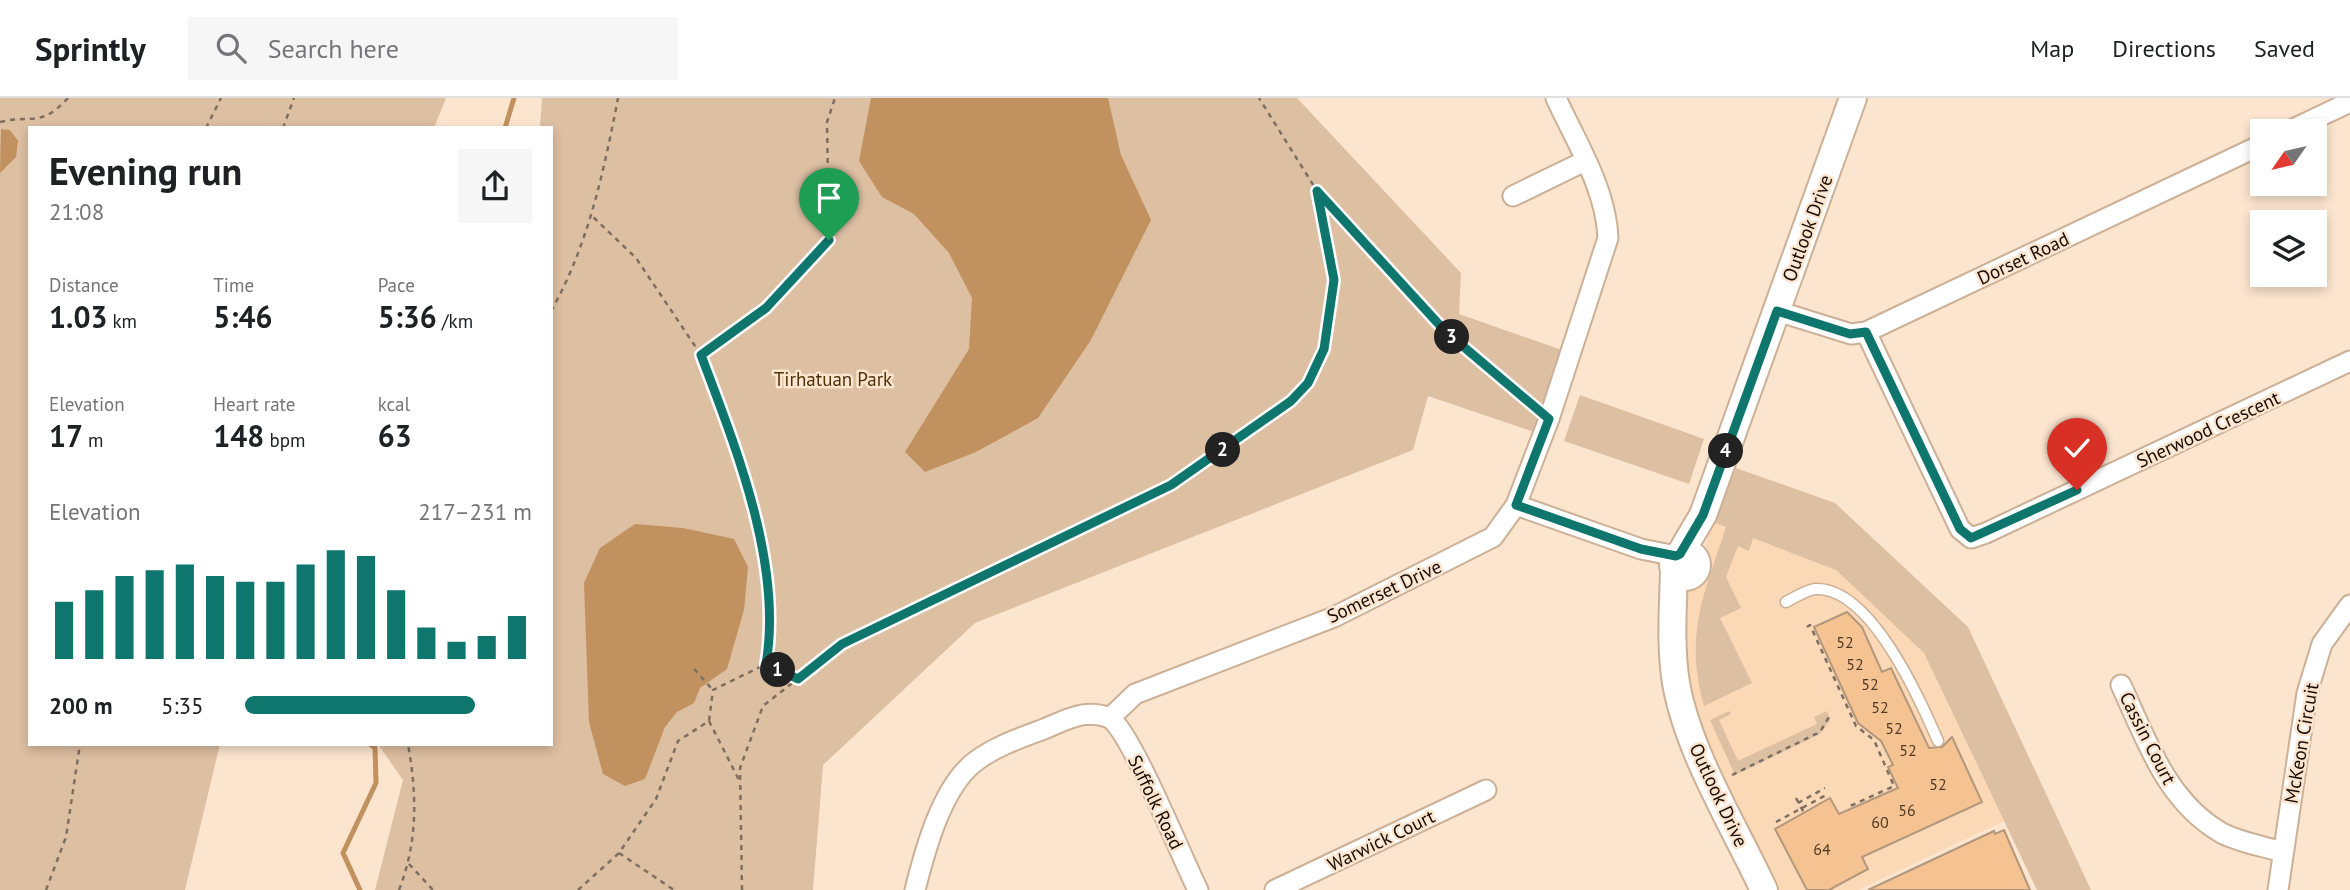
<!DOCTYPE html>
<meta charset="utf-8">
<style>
body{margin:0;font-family:"PT Sans",sans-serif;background:#f6f6f6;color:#202124;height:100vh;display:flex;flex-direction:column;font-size:26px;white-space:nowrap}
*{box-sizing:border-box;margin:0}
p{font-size:23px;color:#757577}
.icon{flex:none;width:38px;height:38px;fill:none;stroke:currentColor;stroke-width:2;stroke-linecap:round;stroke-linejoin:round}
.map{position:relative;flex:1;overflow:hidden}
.details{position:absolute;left:28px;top:28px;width:525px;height:620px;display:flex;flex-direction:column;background:#fff;border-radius:0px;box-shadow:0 4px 10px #0003}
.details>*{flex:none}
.needle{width:46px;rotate:236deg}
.controls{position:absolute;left:2250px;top:21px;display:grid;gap:14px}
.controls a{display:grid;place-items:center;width:77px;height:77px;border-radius:0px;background:#fff;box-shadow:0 4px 10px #0003;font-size:35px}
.pin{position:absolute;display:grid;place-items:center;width:60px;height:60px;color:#fff;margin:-72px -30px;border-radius:50% 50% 50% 0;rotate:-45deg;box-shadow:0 0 7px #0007}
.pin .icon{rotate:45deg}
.km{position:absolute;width:35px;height:35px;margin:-18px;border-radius:50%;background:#222;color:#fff;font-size:19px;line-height:35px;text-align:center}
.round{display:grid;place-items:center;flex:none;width:74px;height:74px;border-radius:0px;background:#f6f6f6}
.headline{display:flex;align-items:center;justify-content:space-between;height:119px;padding:0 21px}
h1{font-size:38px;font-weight:600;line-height:52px}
.stats{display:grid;grid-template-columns:repeat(3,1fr);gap:10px;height:119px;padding:7px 21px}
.stats div{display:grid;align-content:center}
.stats b{font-size:30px;font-weight:600}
.stats small{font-size:19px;font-weight:400}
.stats p{font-size:19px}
.chart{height:196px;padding:14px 21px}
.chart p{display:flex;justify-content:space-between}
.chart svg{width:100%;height:126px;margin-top:7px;stroke:#0f766e;stroke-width:6}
ul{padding:0 21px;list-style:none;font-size:23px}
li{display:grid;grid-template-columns:112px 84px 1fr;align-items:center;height:52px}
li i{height:18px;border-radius:9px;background:#0f766e}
header{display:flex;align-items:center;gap:42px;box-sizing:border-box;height:98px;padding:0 35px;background:#fff;border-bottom:2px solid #e0e0e0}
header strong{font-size:33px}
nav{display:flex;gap:38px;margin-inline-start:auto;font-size:24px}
.search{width:490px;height:63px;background:#f6f6f6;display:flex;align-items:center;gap:18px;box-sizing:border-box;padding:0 24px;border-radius:0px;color:#757577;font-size:26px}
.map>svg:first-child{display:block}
.built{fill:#fbd8b6}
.green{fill:#ddbfa2}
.water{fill:#c19160}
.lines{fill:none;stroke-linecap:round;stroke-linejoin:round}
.stream{stroke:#c19160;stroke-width:5}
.building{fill:#f5c391;stroke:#b2977d;stroke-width:2}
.lane-casing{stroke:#ccb096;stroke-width:13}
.street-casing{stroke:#ccb096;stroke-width:23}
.secondary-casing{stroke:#ccb096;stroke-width:30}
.path{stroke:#7e6f60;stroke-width:2.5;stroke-dasharray:5 5;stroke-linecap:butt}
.lane{stroke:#fff;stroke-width:10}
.street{stroke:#fff;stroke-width:19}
.secondary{stroke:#fff;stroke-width:26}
.route-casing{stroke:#fff;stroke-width:14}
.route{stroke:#0f766e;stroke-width:9}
.labels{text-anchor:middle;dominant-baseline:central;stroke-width:5;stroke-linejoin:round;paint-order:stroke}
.number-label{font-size:16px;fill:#4e3a27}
.street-label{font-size:19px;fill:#160c04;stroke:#fce5cf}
.park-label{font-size:19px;fill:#503007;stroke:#fce5cf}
</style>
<header>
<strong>Sprintly</strong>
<div class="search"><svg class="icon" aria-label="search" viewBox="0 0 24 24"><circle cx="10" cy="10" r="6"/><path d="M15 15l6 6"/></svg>Search here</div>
<nav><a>Map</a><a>Directions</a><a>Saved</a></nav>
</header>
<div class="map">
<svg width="2350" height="792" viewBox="0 0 2350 792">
<rect width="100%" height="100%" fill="#fce5cf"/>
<path class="built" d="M1715,425L1836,472L1924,555L2004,723L1858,792H1777L1699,628L1689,596L1683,531L1688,495L1702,472L1709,431Z"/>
<path class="green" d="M0,0H446L434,30H30V646H220L185,792H0Z
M542,0H1297L1461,175L1459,216L1562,252L1534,334L1428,298L1413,352L975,525L823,667L813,792H375L403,682L378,646H551V30H540Z
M1580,297L1704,341L1689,386L1564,343Z
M1736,370L1835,405L1968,529L2091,792H2037L1924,555L1836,472L1753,440L1749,453L1738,448L1726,479L1741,510L1720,520L1752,585L1704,608C1684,536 1704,497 1726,429L1715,425Z
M1729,613L1731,616L1719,622L1738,663L1817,626L1814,619L1827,613L1830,622L1820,636L1735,677L1710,622Z"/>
<path class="water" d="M871,0H1108L1121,57L1151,122L1091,242L1038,320L976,354L925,374L905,354L969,251L972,200L949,155L914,116L882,99L859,63Z
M1,31L10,32L18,43L16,59L0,75Z
M635,426L683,430L734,441L748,469L744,512L727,571L700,590L694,605L677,614L665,629L645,681L625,688L603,676L589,624L584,485L600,450Z"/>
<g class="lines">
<path class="stream" d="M505,30L514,0
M360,792L343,755L376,685L375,650L370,646"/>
</g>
<path class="building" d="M1847,514L1862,529L1882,574L1891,570L1929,650L1942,649L1952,639L1982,704L1862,759L1868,771L1829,792H1807L1775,731L1830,700L1839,716L1898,690L1888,669L1893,667L1881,643L1858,625L1814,529Z
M2004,732L2030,792H1868L1994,733L1995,736Z"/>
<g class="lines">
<g class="lane-casing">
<path id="lane" d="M1786,504C1794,500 1806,492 1815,491C1870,488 1920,601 1938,643"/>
</g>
<g class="street-casing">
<path id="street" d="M2289,33L2350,4
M1513,98L1585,63
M1777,213L1851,236L1866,234L2263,46
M1866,234L1960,431L1971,440L1986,435L2350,263
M1516,407L1641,451L1676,458
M2121,587C2146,641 2166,702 2220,734C2237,744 2263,748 2282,754
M1110,620C1132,636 1182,760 1198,792
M915,792C925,752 942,688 976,663C996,648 1020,640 1044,631C1066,622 1085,610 1110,620L1135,596L1334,519L1493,439L1516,407L1549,321L1608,140C1606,90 1576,44 1556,0
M1275,792L1486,692
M2278,792L2307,595L2322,546L2350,507"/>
</g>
<g class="secondary-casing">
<path id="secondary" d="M1673 467a12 12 0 1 1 24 0a12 12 0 1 1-24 0Z
M1680,456L1703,417L1853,0
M1674,472C1673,510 1670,548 1676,585C1688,654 1734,728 1764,792"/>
</g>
<path class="path" d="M0,24C34,16 40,30 68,0
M206,30L221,0
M283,30L294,0
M1317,93L1445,234L1534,311
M551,213C588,148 604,73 618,0
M701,257L767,210L829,142L827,24L835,0
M1807,529L1810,527L1856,628L1874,642L1894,688L1848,709
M766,566L798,581
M694,571L713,592
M709,623L739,682
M1732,677L1820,634L1829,619
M1796,700L1804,715
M1798,705L1825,690
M1776,724L1828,696
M619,755L674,792
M409,766L433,792
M46,792L66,739L80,646
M399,792C418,743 417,697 408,646
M578,792L619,755L656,701L678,643L709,623L713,592L766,566L772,508L758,437L735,348L701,257L636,160L591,117
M742,792L740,670L763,608L842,546L1171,387L1291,303L1308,285L1324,252L1334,182L1317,93L1259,0"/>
<use href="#lane" class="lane"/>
<use href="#street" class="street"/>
<use href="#secondary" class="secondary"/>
</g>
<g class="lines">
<g class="route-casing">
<path id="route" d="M829,142L766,210L701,257C736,350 783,466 766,566L798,581L842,546L1171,387L1291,303L1308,285L1324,251L1334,182L1317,93L1445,233L1549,321L1516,407L1641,451L1676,458L1680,456L1703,417L1777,213L1850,236L1866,234L1960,431L1971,440L2077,392"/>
</g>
<use href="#route" class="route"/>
</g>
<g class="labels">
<g class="number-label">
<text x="1845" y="544">52</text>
<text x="1855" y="566">52</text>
<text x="1870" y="586">52</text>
<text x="1880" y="609">52</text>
<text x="1894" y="630">52</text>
<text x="1908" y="652">52</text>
<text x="1938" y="686">52</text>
<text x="1907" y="712">56</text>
<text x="1880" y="724">60</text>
<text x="1822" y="751">64</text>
</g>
<g class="street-label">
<text transform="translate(1807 130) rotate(-70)">Outlook Drive</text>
<text transform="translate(2023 160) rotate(-25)">Dorset Road</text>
<text transform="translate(2208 331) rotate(-25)">Sherwood Crescent</text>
<text transform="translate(1384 493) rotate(-25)">Somerset Drive</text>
<text transform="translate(2148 640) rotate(63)">Cassin Court</text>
<text transform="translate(2301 645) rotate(-80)">McKeon Circuit</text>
<text transform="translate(1719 697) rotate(65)">Outlook Drive</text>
<text transform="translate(1156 704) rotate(64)">Suffolk Road</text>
<text transform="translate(1381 742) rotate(-26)">Warwick Court</text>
</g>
<g class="park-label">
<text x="833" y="281">Tirhatuan Park</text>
</g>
</g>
</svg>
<div class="controls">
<a><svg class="needle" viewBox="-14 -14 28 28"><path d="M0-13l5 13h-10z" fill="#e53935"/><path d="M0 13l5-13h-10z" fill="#757577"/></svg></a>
<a><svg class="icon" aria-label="layers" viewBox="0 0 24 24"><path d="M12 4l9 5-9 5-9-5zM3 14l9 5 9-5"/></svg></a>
</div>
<div class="pin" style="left:829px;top:142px;background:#1e9e55"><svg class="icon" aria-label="arrive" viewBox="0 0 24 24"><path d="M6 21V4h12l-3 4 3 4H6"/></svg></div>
<div class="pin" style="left:2077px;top:392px;background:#d93025"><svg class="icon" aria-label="check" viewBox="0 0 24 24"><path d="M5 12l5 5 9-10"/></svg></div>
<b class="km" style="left:778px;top:572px">1</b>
<b class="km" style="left:1223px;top:352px">2</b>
<b class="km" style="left:1452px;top:239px">3</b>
<b class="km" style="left:1726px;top:353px">4</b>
<section class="details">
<div class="headline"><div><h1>Evening run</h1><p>21:08</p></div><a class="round"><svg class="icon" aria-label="share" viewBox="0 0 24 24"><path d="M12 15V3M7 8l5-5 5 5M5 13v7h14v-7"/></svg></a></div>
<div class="stats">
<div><p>Distance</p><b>1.03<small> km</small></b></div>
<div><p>Time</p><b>5:46</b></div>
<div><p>Pace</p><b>5:36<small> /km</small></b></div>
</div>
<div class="stats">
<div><p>Elevation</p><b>17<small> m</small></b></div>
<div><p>Heart rate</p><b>148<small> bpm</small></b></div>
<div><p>kcal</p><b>63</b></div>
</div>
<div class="chart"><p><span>Elevation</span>217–231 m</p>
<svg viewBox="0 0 160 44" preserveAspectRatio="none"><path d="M5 44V24M15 44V20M25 44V15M35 44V13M45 44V11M55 44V15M65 44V17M75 44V17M85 44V11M95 44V6M105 44V8M115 44V20M125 44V33M135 44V38M145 44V36M155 44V29"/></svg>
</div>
<ul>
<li><b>200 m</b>5:35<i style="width:80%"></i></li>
</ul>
</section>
</div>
